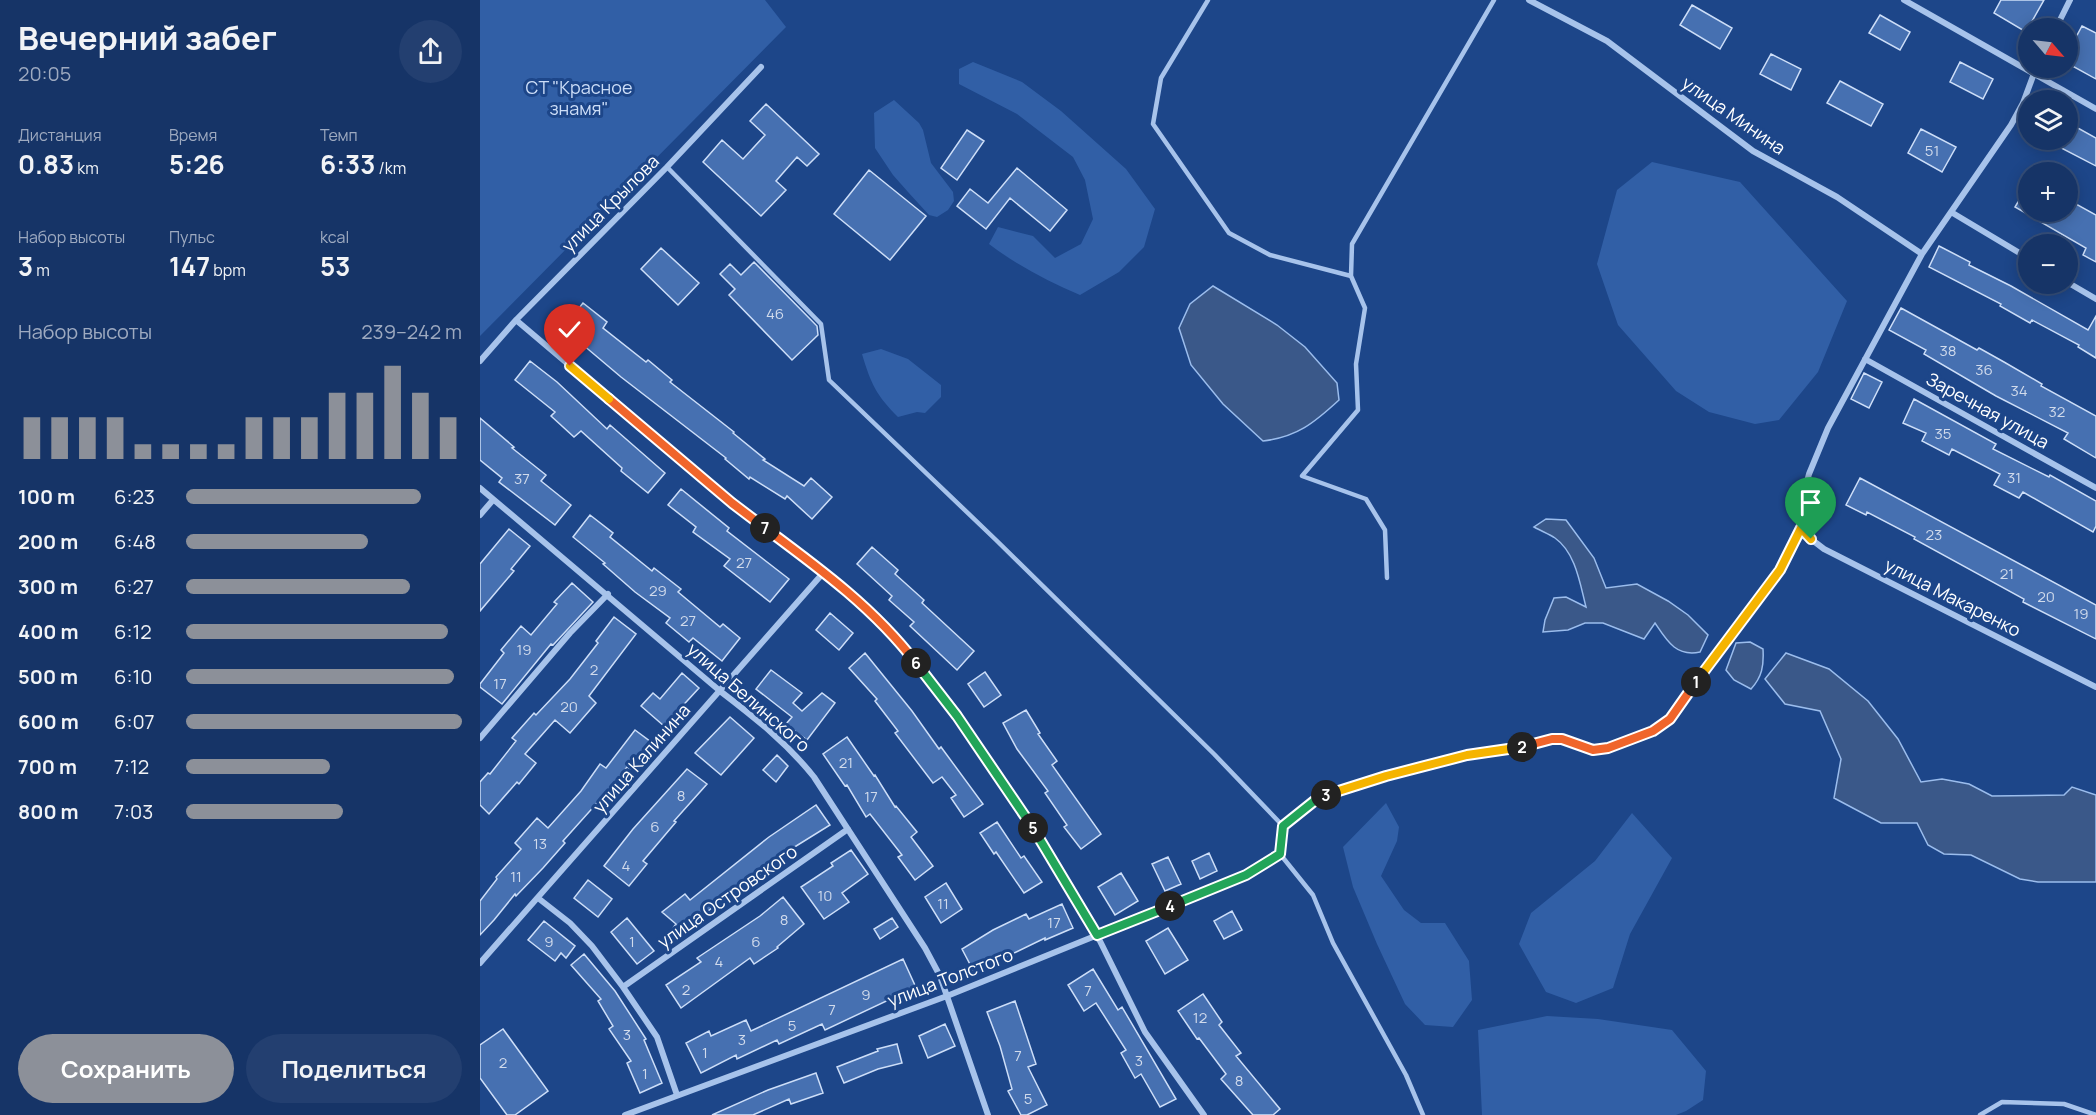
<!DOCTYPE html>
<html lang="ru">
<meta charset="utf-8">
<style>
body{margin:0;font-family:Manrope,sans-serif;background:#233f70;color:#f1f3f6;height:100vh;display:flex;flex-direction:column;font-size:22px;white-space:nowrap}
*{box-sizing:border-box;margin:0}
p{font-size:20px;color:#9eaac0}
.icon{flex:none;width:33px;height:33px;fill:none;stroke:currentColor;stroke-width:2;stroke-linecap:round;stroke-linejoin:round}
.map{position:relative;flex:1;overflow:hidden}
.side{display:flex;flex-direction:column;background:#163467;width:480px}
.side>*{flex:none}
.needle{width:39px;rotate:118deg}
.tools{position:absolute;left:1538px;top:18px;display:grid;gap:12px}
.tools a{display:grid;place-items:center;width:60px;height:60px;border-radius:50%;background:#163467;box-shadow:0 3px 15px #0003,0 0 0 2px #354f7b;font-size:30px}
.pin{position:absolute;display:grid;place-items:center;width:51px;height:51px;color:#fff;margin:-62px -26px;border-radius:50% 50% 50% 0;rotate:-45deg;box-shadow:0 0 6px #0007}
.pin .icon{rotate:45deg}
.km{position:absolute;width:30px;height:30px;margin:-15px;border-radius:50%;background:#222;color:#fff;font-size:16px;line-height:30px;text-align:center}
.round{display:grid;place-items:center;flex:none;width:63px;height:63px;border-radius:32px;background:#233f70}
.head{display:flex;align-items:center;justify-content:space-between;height:102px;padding:0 18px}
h1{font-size:33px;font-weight:700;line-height:45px}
.figures{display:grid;grid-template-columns:repeat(3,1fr);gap:9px;height:102px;padding:6px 18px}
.figures div{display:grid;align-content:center}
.figures b{font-size:26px;font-weight:700}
.figures small{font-size:16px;font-weight:400}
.figures p{font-size:16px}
.chart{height:168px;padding:12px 18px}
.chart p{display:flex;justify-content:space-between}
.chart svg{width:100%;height:108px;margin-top:6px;stroke:#8c9099;stroke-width:6}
.cta{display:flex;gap:12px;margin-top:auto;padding:12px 18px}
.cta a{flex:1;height:69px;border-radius:36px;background:#8c9099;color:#fff;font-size:24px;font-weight:700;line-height:69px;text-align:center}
.cta a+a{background:#233f70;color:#f1f3f6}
ul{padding:0 18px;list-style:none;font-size:20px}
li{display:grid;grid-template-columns:96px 72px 1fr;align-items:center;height:45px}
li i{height:15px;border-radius:8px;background:#8c9099}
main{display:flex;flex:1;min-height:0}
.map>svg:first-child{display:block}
.green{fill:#315fa6}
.water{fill:#3a5889;stroke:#9bbded;stroke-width:1.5}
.building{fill:#4670b1;stroke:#cddef8;stroke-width:1.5}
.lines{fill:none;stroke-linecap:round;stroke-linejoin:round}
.lane{stroke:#a7c3eb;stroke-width:4.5}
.street{stroke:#a7c3eb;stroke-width:6}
.split-1-casing{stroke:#fff;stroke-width:12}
.split-2-casing{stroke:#fff;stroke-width:12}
.split-3-casing{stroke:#fff;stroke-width:12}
.split-4-casing{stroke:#fff;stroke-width:12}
.split-5-casing{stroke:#fff;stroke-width:12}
.split-6-casing{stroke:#fff;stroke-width:12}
.split-7-casing{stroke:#fff;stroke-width:12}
.split-8-casing{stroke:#fff;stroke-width:12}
.split-9-casing{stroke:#fff;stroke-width:12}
.split-1{stroke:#f5b400;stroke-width:8}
.split-2{stroke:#f0652b;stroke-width:8}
.split-3{stroke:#f5b400;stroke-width:8}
.split-4{stroke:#22a559;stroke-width:8}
.split-5{stroke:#22a559;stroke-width:8}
.split-6{stroke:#22a559;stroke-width:8}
.split-7{stroke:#f0652b;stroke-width:8}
.split-8{stroke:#f0652b;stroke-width:8}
.split-9{stroke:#f5b400;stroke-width:8}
.labels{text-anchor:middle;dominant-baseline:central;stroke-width:6;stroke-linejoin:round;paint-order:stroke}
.number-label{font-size:15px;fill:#d1dbec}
.park-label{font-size:18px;fill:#cddef8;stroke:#1d4689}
.street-label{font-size:18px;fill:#fff;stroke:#1d4689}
</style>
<main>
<section class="side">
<div class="head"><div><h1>Вечерний забег</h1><p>20:05</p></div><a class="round"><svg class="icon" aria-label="share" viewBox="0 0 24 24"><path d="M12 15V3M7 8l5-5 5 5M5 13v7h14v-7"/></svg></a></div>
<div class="figures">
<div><p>Дистанция</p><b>0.83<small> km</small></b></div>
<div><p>Время</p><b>5:26</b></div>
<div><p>Темп</p><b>6:33<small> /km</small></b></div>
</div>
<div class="figures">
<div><p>Набор высоты</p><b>3<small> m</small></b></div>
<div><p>Пульс</p><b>147<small> bpm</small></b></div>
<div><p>kcal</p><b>53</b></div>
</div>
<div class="chart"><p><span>Набор высоты</span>239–242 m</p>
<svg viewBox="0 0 160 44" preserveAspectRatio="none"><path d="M5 44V27M15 44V27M25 44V27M35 44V27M45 44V38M55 44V38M65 44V38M75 44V38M85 44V27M95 44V27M105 44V27M115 44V17M125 44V17M135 44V6M145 44V17M155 44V27"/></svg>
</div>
<ul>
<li><b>100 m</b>6:23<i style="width:85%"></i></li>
<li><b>200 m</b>6:48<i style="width:66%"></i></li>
<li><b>300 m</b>6:27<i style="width:81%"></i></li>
<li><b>400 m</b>6:12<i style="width:95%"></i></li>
<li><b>500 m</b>6:10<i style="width:97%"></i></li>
<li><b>600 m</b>6:07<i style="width:100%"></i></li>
<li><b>700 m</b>7:12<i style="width:52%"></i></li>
<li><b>800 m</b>7:03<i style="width:57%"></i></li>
</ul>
<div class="cta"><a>Сохранить</a><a>Поделиться</a></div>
</section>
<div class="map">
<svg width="1616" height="1115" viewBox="0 0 1616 1115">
<rect width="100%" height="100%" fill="#1d4689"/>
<path class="green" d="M0,0H285L306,27L0,336Z
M493,62L542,82L581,111L646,169L675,209L664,247L639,272L600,295C568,281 538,266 509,244L518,227L553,236L575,258L601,244L613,219L605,180L593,157L537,114L479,84V69Z
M414,100L439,123L443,130L451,163L473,192L474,201L468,210L457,217L449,215L428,192L413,175L395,148L394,113Z
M1172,162L1260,182L1367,301L1338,372L1299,420L1275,424L1229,412L1196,391L1138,325L1117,264L1137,190Z
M401,349L428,359L461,385V397L445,413L437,412L418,417C396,395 391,384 382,354Z
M906,803L919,827L917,841L901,876L924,910L941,923H965L989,961L992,1000L973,1027L945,1025L925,1004L897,944L873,887L863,847Z
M1152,813L1192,858L1150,934L1133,988L1096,1003L1066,992L1039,944L1051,913L1115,861Z
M1067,1016L1118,1019L1192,1030L1226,1071L1223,1100L1206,1111L1196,1115H1002L998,1030Z"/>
<path class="water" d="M733,286L797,325L825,347L857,383L859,400C834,423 817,437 783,441L743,404L711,365L699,328L710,304Z
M1066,519L1086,520L1114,558L1126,588L1157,584L1188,601L1208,615L1228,635L1220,652C1196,657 1187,641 1175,623L1164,639L1123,623H1105L1088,630L1063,632L1065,620L1074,598L1086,597L1106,607C1100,584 1096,553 1075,538C1069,534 1061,531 1054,527Z
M1270,642L1283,649C1284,666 1282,677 1271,689L1254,680L1246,670L1256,643Z
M1306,653L1349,669L1388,701L1418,739L1441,782L1462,779L1489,784L1512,796L1584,795L1592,787L1616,795V882H1558L1540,879L1491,855L1464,854L1448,845L1437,823H1401L1354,798L1361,759L1340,711L1305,704L1285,679Z"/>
<path class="building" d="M1521,0H1564L1546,32L1514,13Z
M1212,5L1252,28L1240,49L1200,25Z
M1400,15L1430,32L1420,50L1389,33Z
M1602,26L1616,33V79L1587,63V54Z
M1291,54L1321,69L1311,90L1280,74Z
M1480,62L1513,79L1503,99L1470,82Z
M1360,81L1403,104L1391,126L1347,103Z
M286,104L339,154L327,166L317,157L296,181L306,190L281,216L223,162L242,140L263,159L285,135L270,121Z
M1587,122L1616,138V166L1566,140H1587Z
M1441,129L1476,147L1462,172L1428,153Z
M487,130L504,141L477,180L461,168Z
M537,168L587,210L570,231L530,198L506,229L477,206L490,189L508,203Z
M389,170L446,216L410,260L354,214Z
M1548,185V212H1587V199L1616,215V262L1603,255L1606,248L1535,207Z
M1459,246L1490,262L1489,265L1531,286L1608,330L1616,316V358L1598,347L1599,345L1552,320L1550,323L1520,306L1521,304L1449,267Z
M181,248L219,283L198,305L161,269Z
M274,262L337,326L338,335L312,360L249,295L255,289L240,274L250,264L261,275Z
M103,303L127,322L123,328L166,362L168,360L192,380L190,382L254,432L253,433L285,459L283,460L324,486L331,478L352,497L332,519L307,496L305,499L270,477L269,479L245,459L246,458L141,377L83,328Z
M1421,308L1497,350L1499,348L1524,362L1562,384L1561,386L1616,416V458L1584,439L1588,433L1516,396L1444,354L1446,350L1409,330Z
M50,361L77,382L127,429L130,425L185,473L168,493L141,471L142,468L101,431L94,437L71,416L75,412L35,380Z
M1384,373L1402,382L1389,408L1371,399Z
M1434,399L1516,444L1513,449L1569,477L1570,475L1616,501V526L1613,532L1543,492L1539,498L1514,485L1520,474L1472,449L1469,455L1442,441L1446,433L1423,423Z
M0,418L34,447L32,448L66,475L61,481L91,505L75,525L19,482L22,478L0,460Z
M1380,478L1616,605V639L1543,602L1544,599L1434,539L1435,537L1387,512L1386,515L1366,505Z
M201,489L249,528L247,531L309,579L290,602L244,566L250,559L213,532L216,527L188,505Z
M110,515L133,533L130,537L172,571L174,568L201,589L198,592L240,627L243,624L260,638L242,661L213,638L209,642L186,623L190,618L155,592L123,564L125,563L93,537Z
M29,529L50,546L31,569L34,571L0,611V564Z
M392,547L418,570L415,574L444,600L442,603L494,651L477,670L430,626L434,622L409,600L412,596L377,564Z
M92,583L113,602L73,645L71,644L22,704L0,687V684L24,653L21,650L41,626L51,635L77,604L74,602Z
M350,613L373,633L359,650L336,630Z
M134,617L156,634L109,696L116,703L90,733L75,720L45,754L56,763L39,784L37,782L9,814L0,805V782L8,773L10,774L36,741L32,738L54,713L56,715L90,679L118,643L116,641Z
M385,653L432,711L459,749L461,747L503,804L484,817L471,798L476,795L462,777L453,783L415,733L418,731L395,701L397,699L369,668Z
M291,670L322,693L313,703L322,711L342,693L355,703L327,740L306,724L312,717L276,689Z
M505,672L521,695L504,707L488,684Z
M202,673L219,688L184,726L161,706L173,693L180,699Z
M546,710L560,733L558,734L577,761L572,765L621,834L601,849L584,827L587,825L565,793L568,791L537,749L523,723Z
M250,717L274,738L241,775L215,753Z
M155,730L171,742L150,769L147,767L119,805L117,803L83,841L85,843L63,868L36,896L35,894L14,920L0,935V901L17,879L16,877L41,849L35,843L57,818L68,828L101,791L120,764L126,768Z
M367,737L394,776L395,775L415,807L416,806L437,832L431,837L453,866L435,880L418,857L422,855L390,814L386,817L367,785L365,786L343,754Z
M297,755L308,766L296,782L283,770Z
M207,769L227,784L194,821L196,822L163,861L167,864L149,886L124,866L153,829Z
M336,805L350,825L292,861L294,863L267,884L265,881L185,946L182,943L196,924L182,912L205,894L210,900L289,837Z
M517,822L541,858L544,856L562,882L544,893L516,852L514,854L500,833Z
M371,850L388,874L362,893L369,902L344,919L321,887L353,866L351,863Z
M729,853L737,871L720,879L712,861Z
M688,857L701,884L685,891L672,864Z
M641,873L658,901L635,915L618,887Z
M108,880L132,899L118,917L94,898Z
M466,883L482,909L461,923L445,897Z
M303,897L324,924L297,947L298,948L274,964L270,958L201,1008L186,985L221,962L217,958L280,916Z
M582,904L593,928L565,940V938L526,957L524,952L493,970L482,949L513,930L546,914L549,919Z
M752,911L762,930L744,939L734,921Z
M147,918L174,951L157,964L131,932Z
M412,918L418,927L400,939L394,929Z
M64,921L95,946L86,958L81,953L75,961L48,940Z
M688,928L708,960L685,974L666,941Z
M104,954L135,991L166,1039L164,1040L182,1083L160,1093L147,1063L151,1061L129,1029L133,1026L118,1001L121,999L91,965Z
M423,959L438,992L421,1000L419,995L345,1030L342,1024L299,1044L297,1040L257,1059L256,1055L221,1073L206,1043L229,1031L231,1036L266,1020L271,1031Z
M613,969L638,1010L642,1007L696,1099L680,1107L661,1074L655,1078L641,1053L646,1050L616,1003L604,1011L588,985Z
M723,994L742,1022L739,1025L761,1053L756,1056L800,1109L793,1115H773L741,1079L746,1074L719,1038L717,1039L698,1011Z
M535,1001L556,1064L548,1067L567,1105L547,1115H541L528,1091L532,1089L520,1046L507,1012Z
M465,1024L475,1046L448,1058L439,1036Z
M23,1029L68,1091L35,1115H27L0,1078V1045Z
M417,1044L422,1063L398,1069L364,1083L357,1067L398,1051L397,1049Z
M336,1073L343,1093L311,1104L309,1099L273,1115H232L288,1090Z"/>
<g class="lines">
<path class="lane" d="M728,0L681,78L673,124L749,233L790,255L871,276
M187,167L341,324L349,380L516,540L734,754L803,826L800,854L833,895L853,943L926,1075L943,1115
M907,578L905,530L886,499L822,476L878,410L876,364L885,308L871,276L872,244L1014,0
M803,826L838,798L863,788L906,776L987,755L1037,748L1072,739H1082L1113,750L1128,748L1173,731L1189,719L1300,570L1321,528
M1500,1115L1522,1102L1584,1104L1616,1115"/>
<path class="street" d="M1049,0L1127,41L1273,151L1357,197L1442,254
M1424,0L1616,109
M1576,28L1590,0
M1556,68L1543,103L1531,125L1442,254L1348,428L1329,474L1320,508L1321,528L1331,539L1344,549L1616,687
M1471,212L1548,258
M1587,282L1616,299
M36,320L252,503L344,572L399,621L429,654L477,716L571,855L617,935L665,1032L724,1115
M1385,359L1616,488
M0,361L36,320L187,167L281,67
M0,488L240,691C274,717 307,743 334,777L445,948L460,976L508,1115
M0,515L13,500
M0,738L90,633L128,594
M58,898L90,923L112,946L143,987L177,1037L197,1095
M0,963L344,572
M143,987L368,829
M145,1115L467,996L766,875L800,854"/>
</g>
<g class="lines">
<g class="split-1-casing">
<path id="split-1" d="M1216,682L1300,570L1321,528L1331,539"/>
</g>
<g class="split-2-casing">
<path id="split-2" d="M1042,747L1072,739H1082L1113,750L1128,748L1173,731L1190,719L1216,682"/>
</g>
<g class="split-3-casing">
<path id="split-3" d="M846,795L906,776L987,755L1042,747"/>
</g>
<g class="split-4-casing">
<path id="split-4" d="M690,906L766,875L800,854L803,826L838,798L846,795"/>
</g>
<g class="split-5-casing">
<path id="split-5" d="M553,828L617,935L690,906"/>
</g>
<g class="split-6-casing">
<path id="split-6" d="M436,663L477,716L553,828"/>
</g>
<g class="split-7-casing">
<path id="split-7" d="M285,528C339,568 395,609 436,663"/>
</g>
<g class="split-8-casing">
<path id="split-8" d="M129,399L252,503L285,528"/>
</g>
<g class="split-9-casing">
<path id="split-9" d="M90,366L129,399"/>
</g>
<use href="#split-1" class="split-1"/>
<use href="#split-2" class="split-2"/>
<use href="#split-3" class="split-3"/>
<use href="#split-4" class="split-4"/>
<use href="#split-5" class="split-5"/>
<use href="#split-6" class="split-6"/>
<use href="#split-7" class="split-7"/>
<use href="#split-8" class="split-8"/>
<use href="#split-9" class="split-9"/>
</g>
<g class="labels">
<g class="number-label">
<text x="1452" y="150">51</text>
<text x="295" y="313">46</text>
<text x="1468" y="350">38</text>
<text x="1504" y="369">36</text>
<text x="1539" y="390">34</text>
<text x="1577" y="411">32</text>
<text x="1463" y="433">35</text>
<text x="1534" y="477">31</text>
<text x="42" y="478">37</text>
<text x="1454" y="534">23</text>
<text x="264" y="562">27</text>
<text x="1527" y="573">21</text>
<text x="178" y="590">29</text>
<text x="1566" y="596">20</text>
<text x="1601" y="613">19</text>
<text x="208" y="620">27</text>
<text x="44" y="649">19</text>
<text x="114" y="669">2</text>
<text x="20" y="683">17</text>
<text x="89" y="706">20</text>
<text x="366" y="762">21</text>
<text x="201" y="795">8</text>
<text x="391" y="796">17</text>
<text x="175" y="826">6</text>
<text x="60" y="843">13</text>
<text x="146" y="865">4</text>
<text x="36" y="876">11</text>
<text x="345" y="895">10</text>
<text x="463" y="903">11</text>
<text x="304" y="919">8</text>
<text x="574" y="922">17</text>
<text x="69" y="941">9</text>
<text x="152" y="941">1</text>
<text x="276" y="941">6</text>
<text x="239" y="961">4</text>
<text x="206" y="989">2</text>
<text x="608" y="990">7</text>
<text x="386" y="994">9</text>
<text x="352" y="1009">7</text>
<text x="720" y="1017">12</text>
<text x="312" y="1025">5</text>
<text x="147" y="1034">3</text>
<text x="262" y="1039">3</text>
<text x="225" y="1052">1</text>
<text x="538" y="1055">7</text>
<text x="659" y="1060">3</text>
<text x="23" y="1062">2</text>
<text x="165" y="1073">1</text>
<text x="759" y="1080">8</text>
<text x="548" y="1098">5</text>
</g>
<g class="park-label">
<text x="99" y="87">СТ "Красное<tspan x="99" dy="21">знамя"</tspan></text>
</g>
<g class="street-label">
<text transform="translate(1254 115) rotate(35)">улица Минина</text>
<text transform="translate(130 203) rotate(-45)">улица Крылова</text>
<text transform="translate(1508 410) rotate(29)">Заречная улица</text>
<text transform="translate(1473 597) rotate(27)">улица Макаренко</text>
<text transform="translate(269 697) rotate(41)">улица Белинского</text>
<text transform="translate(161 758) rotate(-49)">улица Калинина</text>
<text transform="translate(247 896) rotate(-35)">улица Островского</text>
<text transform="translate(470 977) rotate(-21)">улица Толстого</text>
</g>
</g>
</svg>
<div class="tools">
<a><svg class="needle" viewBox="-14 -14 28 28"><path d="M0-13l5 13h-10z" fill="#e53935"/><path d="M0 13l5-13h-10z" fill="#9eaac0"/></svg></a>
<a><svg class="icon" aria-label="layers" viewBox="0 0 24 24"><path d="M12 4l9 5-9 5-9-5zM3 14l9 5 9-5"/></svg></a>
<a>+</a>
<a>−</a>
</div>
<div class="pin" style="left:1331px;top:539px;background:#1e9e55"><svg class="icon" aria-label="arrive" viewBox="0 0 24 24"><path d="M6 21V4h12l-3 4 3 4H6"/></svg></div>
<div class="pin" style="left:90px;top:366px;background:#d93025"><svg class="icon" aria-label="check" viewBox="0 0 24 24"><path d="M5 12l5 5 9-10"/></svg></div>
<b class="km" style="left:1216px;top:682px">1</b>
<b class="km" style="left:1042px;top:747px">2</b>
<b class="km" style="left:846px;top:795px">3</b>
<b class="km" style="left:690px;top:906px">4</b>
<b class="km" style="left:553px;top:828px">5</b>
<b class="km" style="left:436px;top:663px">6</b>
<b class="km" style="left:285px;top:528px">7</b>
</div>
</main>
